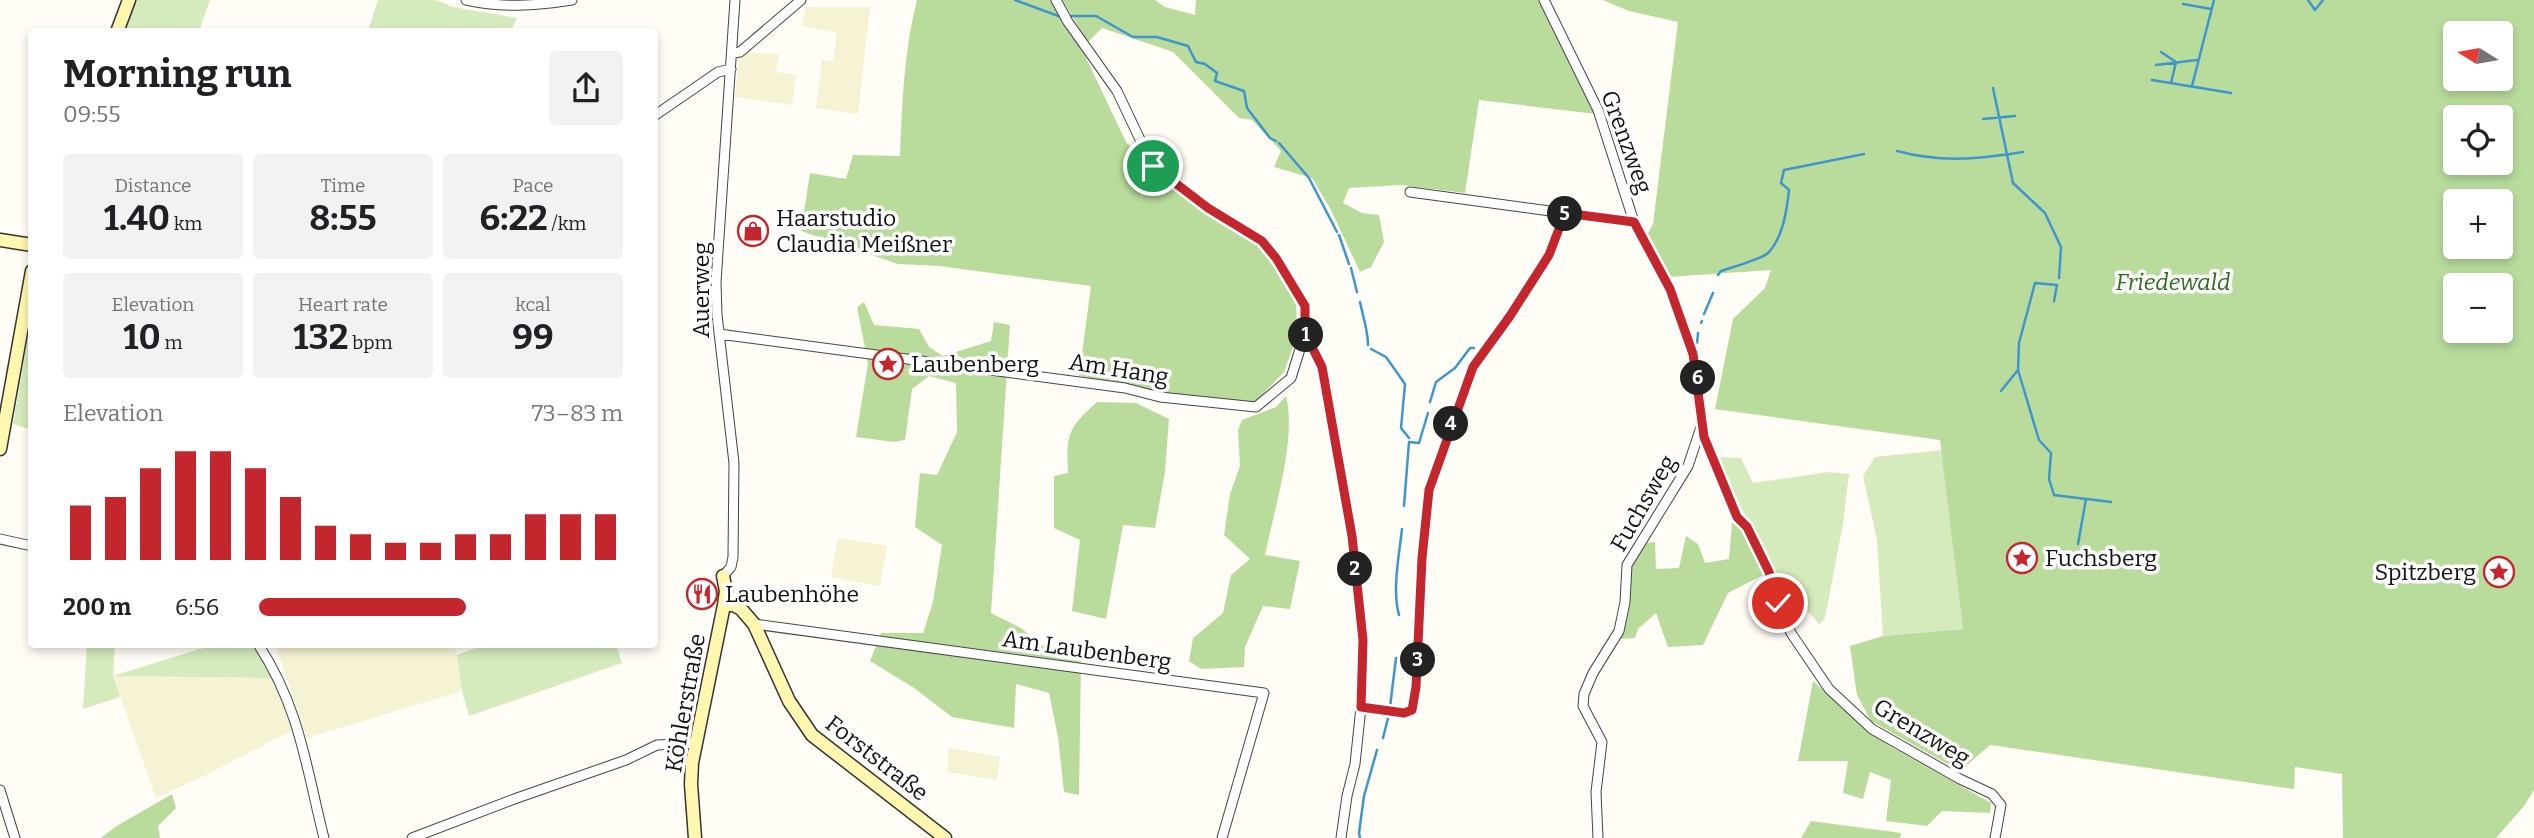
<!DOCTYPE html>
<meta charset="utf-8">
<style>
body{margin:0;font-family:Bitter,serif;background:#f2f2f2;color:#202124;height:100vh;display:flex;flex-direction:column;font-size:26px;white-space:nowrap}
*{box-sizing:border-box;margin:0}
p{font-size:23px;color:#757577}
.icon{flex:none;width:38px;height:38px;fill:none;stroke:currentColor;stroke-width:2;stroke-linecap:round;stroke-linejoin:round}
.map{position:relative;flex:1;overflow:hidden}
.drawer{position:absolute;left:28px;top:28px;width:630px;height:620px;display:flex;flex-direction:column;background:#fff;border-radius:7px;box-shadow:0 4px 10px #0003}
.drawer>*{flex:none}
.needle{width:46px;rotate:281deg}
.controls{position:absolute;left:2443px;top:21px;display:grid;gap:14px}
.controls a{display:grid;place-items:center;width:70px;height:70px;border-radius:7px;background:#fff;box-shadow:0 4px 10px #0003;font-size:35px}
.pin{position:absolute;display:grid;place-items:center;width:60px;height:60px;color:#fff;margin:-30px;border:4px solid #fff;border-radius:50%;box-shadow:0 2px 7px #0007}
.km{position:absolute;width:35px;height:35px;margin:-18px;border-radius:50%;background:#222;color:#fff;font-size:19px;line-height:35px;text-align:center}
.round{display:grid;place-items:center;flex:none;width:74px;height:74px;border-radius:7px;background:#f2f2f2}
.overview{display:flex;align-items:center;justify-content:space-between;height:119px;padding:0 35px}
h1{font-size:38px;font-weight:700;line-height:52px}
.figures{display:grid;grid-template-columns:repeat(3,1fr);gap:10px;height:119px;padding:7px 35px}
.figures div{display:grid;align-content:center;border-radius:7px;background:#f2f2f2;text-align:center}
.figures b{font-size:35px;font-weight:700}
.figures small{font-size:19px;font-weight:400}
.figures p{font-size:19px}
.chart{height:196px;padding:14px 35px}
.chart p{display:flex;justify-content:space-between}
.chart svg{width:100%;height:126px;margin-top:7px;stroke:#c4262e;stroke-width:6}
ul{padding:0 35px;list-style:none;font-size:23px}
li{display:grid;grid-template-columns:112px 84px 1fr;align-items:center;height:52px}
li i{height:18px;border-radius:9px;background:#c4262e}
.map>svg:first-child{display:block}
.farmland{fill:#f6f3d4}
.green{fill:#d5ebbd}
.forest{fill:#b9dc9c;fill-rule:evenodd}
.lines{fill:none;stroke-linecap:round;stroke-linejoin:round}
.stream{stroke:#3f96cf;stroke-width:2.5}
.street-casing{stroke:#444;stroke-width:11}
.secondary-casing{stroke:#333;stroke-width:15}
.street{stroke:#fff;stroke-width:9}
.secondary{stroke:#fff6b0;stroke-width:12}
.route-casing{stroke:#fff;stroke-width:14}
.route{stroke:#c4262e;stroke-width:9}
.labels{text-anchor:middle;dominant-baseline:central;stroke-width:7;stroke-linejoin:round;paint-order:stroke}
.street-label{font-size:23px;fill:#111;stroke:#fff}
.poi-label{font-size:23px;fill:#111;stroke:#fff;text-anchor:start}
.park-label{font-size:23px;font-style:italic;fill:#2f6b1f;stroke:#fff}
</style>
<div class="map">
<svg width="2534" height="838" viewBox="0 0 2534 838">
<rect width="100%" height="100%" fill="#fffdf5"/>
<path class="farmland" d="M806,7H870L858,114L816,108L822,60L833,61L837,33L802,26Z
M745,53L779,54L776,72L796,75L792,105L735,97L739,56Z
M838,538L887,546L880,586L831,577Z
M275,644H453L457,655L462,691L307,738Z
M113,676L273,678L293,730L208,774L156,798Z
M949,748L1000,757L997,780L947,772Z"/>
<path class="green" d="M135,0H210L199,31L133,32L126,29Z
M378,0H436L453,7L517,18L511,31H368Z
M31,316V430L13,424Z
M1942,450L1963,629L1883,636L1877,540L1863,476L1875,457Z
M1718,457L1741,458L1753,483L1829,472L1849,474L1843,524L1825,618L1819,624L1796,597L1783,599Z
M87,644H115L113,676L216,644H253L273,678L113,676L120,697L83,709Z
M486,644H616L622,663L469,716L462,691L457,655Z"/>
<path class="forest" d="M917,0H1054L1079,43L1126,142L1159,178L1259,244L1273,261L1296,303L1297,336L1284,372L1254,403L1169,393L1079,376L1091,286L939,266L898,264L801,231L810,173L846,179L853,155L900,156C902,104 904,50 917,0Z
M1062,0H1155L1165,7L1195,15L1196,0H1541L1596,114L1479,100L1465,193L1401,185L1349,188L1343,203L1362,213L1379,215L1384,242L1371,267L1360,272L1331,210L1312,178L1274,167L1281,151L1252,120L1239,118L1173,52L1102,28L1088,42Z
M1603,0H2534V790L2524,806L2496,838H2343L2342,774L2295,767L2294,789L1990,745L1960,771L1871,721L1857,695L1850,646L1883,636L1963,629L1940,440L1715,409L1733,319L1765,288L1771,270L1668,277L1646,237L1653,224L1678,22L1629,11ZM2455,33H2501V79H2455ZM2455,117H2501V163H2455ZM2455,201H2501V247H2455ZM2455,285H2501V331H2455Z
M864,302L874,325L919,329L929,347L943,356L991,341L994,322L1010,325L991,613L1021,628L1057,658L1081,661L1079,795L1064,792L1058,737L1049,693L1016,684L1014,728L952,717L914,688L870,661L881,633H923L933,602L942,545L915,527L920,473L937,475L957,432L956,383L929,376L912,389L905,440L894,442L856,437L868,363L857,307Z
M1286,396C1297,439 1274,510 1265,555L1300,561L1290,609L1263,606L1245,647L1244,667L1201,669L1189,661L1193,638L1223,613L1231,575L1250,559L1224,535L1230,494L1240,466L1238,430L1242,420L1276,407Z
M1097,402L1136,403L1169,419L1165,472L1155,528L1123,525L1106,619L1072,611L1080,540L1054,528V476L1068,473C1066,434 1068,428 1097,402Z
M1737,517L1769,572L1728,593L1703,645L1668,647L1656,613L1638,629L1635,638L1621,639L1632,568L1645,543L1655,542L1656,569L1679,568L1686,536L1698,544L1705,563L1729,559L1732,523Z
M1813,681L1890,746L1991,803L1990,813L1942,811L1927,826L1886,821L1891,780L1870,772L1863,799L1843,793L1848,761H1798Z
M172,794L176,808L158,826L160,838H101L115,827Z
M1811,821L1901,833L1900,838H1801Z"/>
<g class="lines">
<path class="stream" d="M1015,0L1061,17
M2308,0L2315,10L2323,0
M2183,4L2211,9
M1071,16H1096L1133,37H1157L1188,46L1196,62L1205,64L1217,73L1215,81L1244,91L1247,108L1270,138L1276,141
M2161,52L2176,62L2171,83
M2156,65L2197,60
M2152,80L2231,93
M2192,86L2214,0
M1993,88L2013,183L2045,213L2061,247L2059,278
M1983,119L2015,116
M1279,143L1309,178L1337,232
M1897,151C1941,163 1979,159 2023,152
M1339,235L1349,264
M1351,268L1357,292
M1718,275L1721,271C1732,267 1760,260 1768,253C1783,238 1787,210 1789,190L1781,183L1784,170L1864,154
M2054,301L2057,285L2035,283L2019,343L2018,370L2039,440L2051,453L2049,479L2054,495L2086,499L2078,544
M1360,302C1363,317 1368,330 1368,345
M1704,314L1713,293
M1701,323L1702,321
M1697,343L1698,333
M1371,349L1386,357L1405,384L1401,428L1409,438
M2001,391L2018,370
M1430,402L1436,382L1455,368L1470,348H1474
M2087,499L2111,502
M1404,506L1409,442L1419,443L1428,413
M1399,615C1392,589 1399,557 1402,529
M1390,707L1396,658
M1383,738L1389,714
M1360,838L1359,833L1364,796L1377,750"/>
<g class="street-casing">
<path id="street" d="M466,0C503,8 534,6 572,0
M1056,0L1068,22L1117,91L1153,167L1208,208L1263,241L1276,258L1305,306V333L1322,367L1338,451L1352,536L1363,640L1361,707L1355,764L1347,796L1341,838
M1544,0L1598,110L1634,222L1670,289L1697,370L1704,437L1737,517L1747,528L1769,572L1778,602L1791,633L1829,689L1872,729L1960,779L1992,794L2001,805L1995,838
M733,53L740,52L801,0
M654,116L718,72L731,69
M1410,192L1565,213
M719,334L1125,388L1160,397L1256,407L1291,378L1305,333
M0,539L32,546
M723,576L731,567L733,557L734,463L717,315L716,282L735,0
M754,624L1264,693L1222,838
M258,644C300,708 306,767 324,838
M1361,707L1404,713L1412,710L1416,687L1422,558L1429,490L1473,367L1510,316L1549,255L1565,213L1634,222
M0,790L15,838
M412,838L517,798L626,760L657,745L695,743
M1598,838L1596,792L1602,742L1583,706L1584,694L1593,673L1619,631L1625,602L1627,565L1688,466L1701,427"/>
</g>
<g class="secondary-casing">
<path id="secondary" d="M117,32L129,0
M0,240L32,245
M0,449L32,271
M724,605H734L741,609L754,624L789,701L812,735L945,838
M695,838L691,784L692,763L724,605L726,591L723,576"/>
</g>
<use href="#street" class="street"/>
<use href="#secondary" class="secondary"/>
</g>
<g class="lines">
<g class="route-casing">
<path id="route" d="M1153,166L1208,208L1262,241L1276,258L1305,306V333L1322,367L1352,536L1363,640L1361,707L1404,713L1412,710L1416,687L1422,558L1429,490L1473,367L1510,316L1549,255L1565,213L1634,222L1670,289L1693,354L1704,437L1737,517L1747,527L1769,572L1778,603"/>
</g>
<use href="#route" class="route"/>
</g>
<defs>
<g id="shop-ring" transform="scale(1.575)"><circle r="9.5" fill="#fff" stroke="#c4262e" stroke-width="1.5"/><path d="M-5-2.5h2.3a2.7 3.5 0 0 1 5.4 0H5L5.5 6h-11ZM-1.5-2.5h3a1.5 2.3 0 0 0-3 0Z" fill="#c4262e"/></g>
<g id="sight-ring" transform="scale(1.575)"><circle r="9.5" fill="#fff" stroke="#c4262e" stroke-width="1.5"/><path d="M0-6L1.8-2.2L6-1.7L2.9 1.2L3.7 5.4L0 3.3L-3.7 5.4L-2.9 1.2L-6-1.7L-1.8-2.2Z" fill="#c4262e"/></g>
<g id="restaurant-ring" transform="scale(1.575)"><circle r="9.5" fill="#fff" stroke="#c4262e" stroke-width="1.5"/><path d="M-5-6h1v4h1v-4h1v4h1v-4h1v5L-1.5 .5V6h-2V.5L-5-1ZM5-6V6H3V1.5H1.5Q1.5-4 5-6Z" fill="#c4262e"/></g>
</defs>
<g fill-rule="evenodd">
<use href="#shop-ring" x="753" y="231"/>
<use href="#sight-ring" x="888" y="364"/>
<use href="#sight-ring" x="2022" y="558"/>
<use href="#sight-ring" x="2499" y="572"/>
<use href="#restaurant-ring" x="702" y="594"/>
</g>
<g class="labels">
<g class="street-label">
<text transform="translate(1627 142) rotate(70)">Grenzweg</text>
<text transform="translate(701 290) rotate(-90)">Auerweg</text>
<text transform="translate(1119 369) rotate(9)">Am Hang</text>
<text transform="translate(1643 503) rotate(-60)">Fuchsweg</text>
<text transform="translate(1087 650) rotate(8)">Am Laubenberg</text>
<text transform="translate(685 703) rotate(-80)">Köhlerstraße</text>
<text transform="translate(1922 732) rotate(31)">Grenzweg</text>
<text transform="translate(877 758) rotate(38)">Forststraße</text>
</g>
<g class="poi-label">
<text x="776" y="218">Haarstudio<tspan x="776" dy="26">Claudia Meißner</tspan></text>
<text x="911" y="364">Laubenberg</text>
<text x="2045" y="558">Fuchsberg</text>
<text x="2476" y="572" text-anchor="end">Spitzberg</text>
<text x="725" y="594">Laubenhöhe</text>
</g>
<g class="park-label">
<text x="2173" y="282">Friedewald</text>
</g>
</g>
</svg>
<div class="controls">
<a><svg class="needle" viewBox="-14 -14 28 28"><path d="M0-13l5 13h-10z" fill="#e53935"/><path d="M0 13l5-13h-10z" fill="#757577"/></svg></a>
<a><svg class="icon" aria-label="locate" viewBox="0 0 24 24"><circle cx="12" cy="12" r="6"/><path d="M12 2v4M12 18v4M2 12h4M18 12h4"/></svg></a>
<a>+</a>
<a>−</a>
</div>
<div class="pin" style="left:1153px;top:166px;background:#1e9e55"><svg class="icon" aria-label="arrive" viewBox="0 0 24 24"><path d="M6 21V4h12l-3 4 3 4H6"/></svg></div>
<div class="pin" style="left:1778px;top:603px;background:#d93025"><svg class="icon" aria-label="check" viewBox="0 0 24 24"><path d="M5 12l5 5 9-10"/></svg></div>
<b class="km" style="left:1306px;top:335px">1</b>
<b class="km" style="left:1355px;top:569px">2</b>
<b class="km" style="left:1418px;top:660px">3</b>
<b class="km" style="left:1451px;top:424px">4</b>
<b class="km" style="left:1565px;top:214px">5</b>
<b class="km" style="left:1698px;top:378px">6</b>
<section class="drawer">
<div class="overview"><div><h1>Morning run</h1><p>09:55</p></div><a class="round"><svg class="icon" aria-label="share" viewBox="0 0 24 24"><path d="M12 15V3M7 8l5-5 5 5M5 13v7h14v-7"/></svg></a></div>
<div class="figures">
<div><p>Distance</p><b>1.40<small> km</small></b></div>
<div><p>Time</p><b>8:55</b></div>
<div><p>Pace</p><b>6:22<small> /km</small></b></div>
</div>
<div class="figures">
<div><p>Elevation</p><b>10<small> m</small></b></div>
<div><p>Heart rate</p><b>132<small> bpm</small></b></div>
<div><p>kcal</p><b>99</b></div>
</div>
<div class="chart"><p><span>Elevation</span>73–83 m</p>
<svg viewBox="0 0 160 44" preserveAspectRatio="none"><path d="M5 44V25M15 44V22M25 44V12M35 44V6M45 44V6M55 44V12M65 44V22M75 44V32M85 44V35M95 44V38M105 44V38M115 44V35M125 44V35M135 44V28M145 44V28M155 44V28"/></svg>
</div>
<ul>
<li><b>200 m</b>6:56<i style="width:57%"></i></li>
</ul>
</section>
</div>
